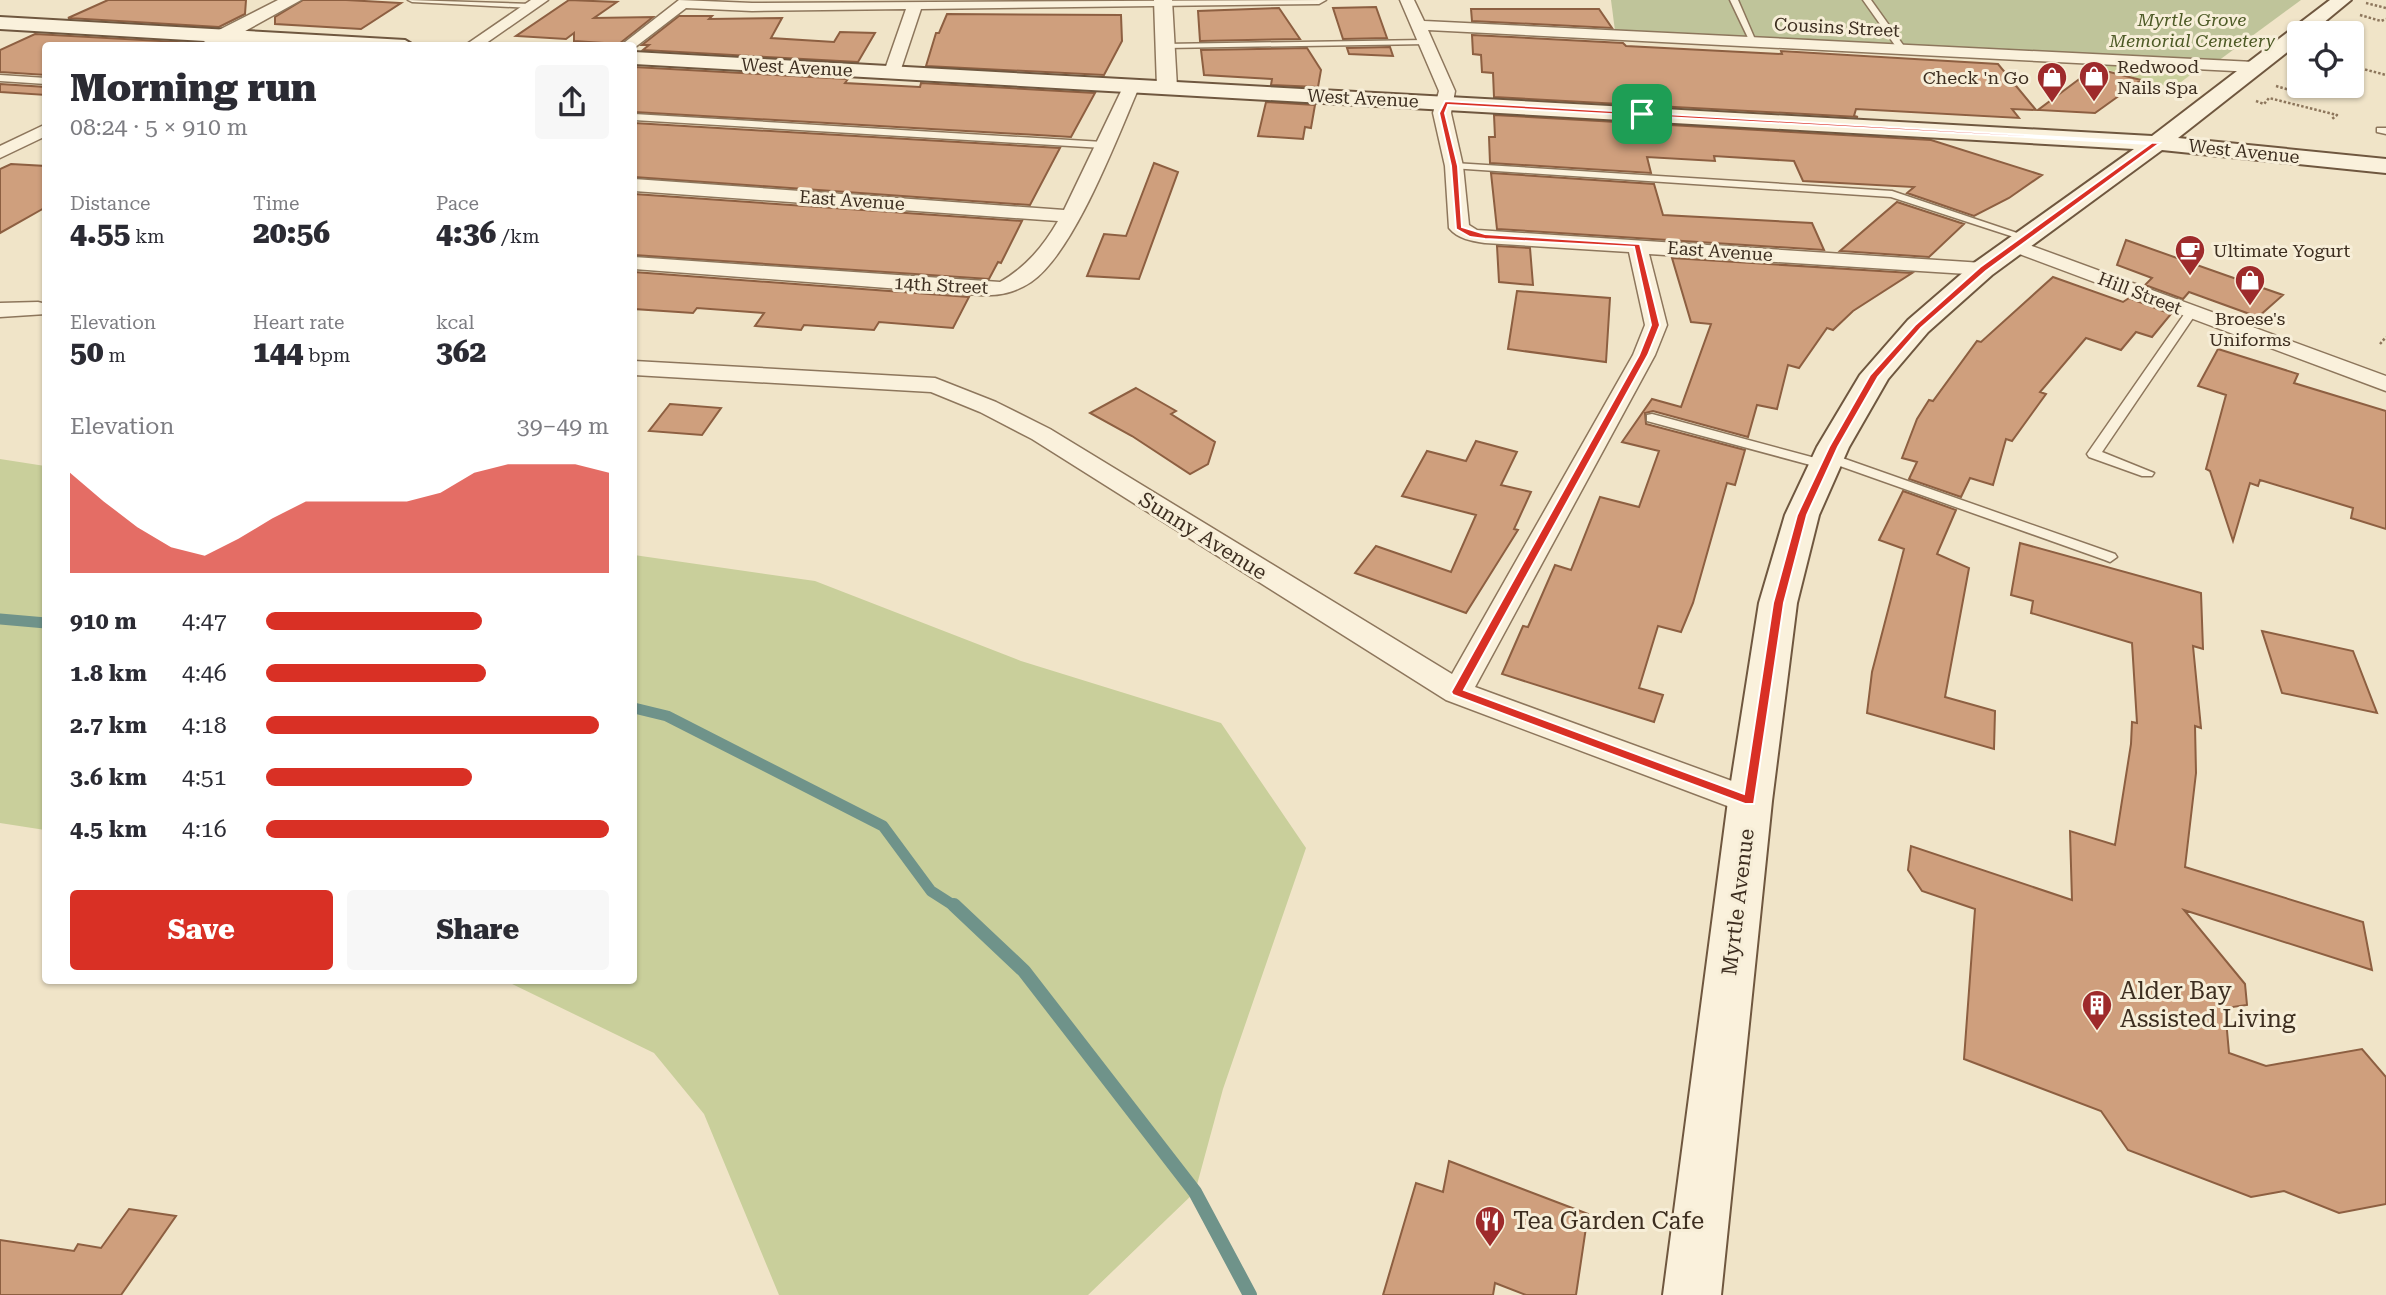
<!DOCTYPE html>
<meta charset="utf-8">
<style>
body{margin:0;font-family:"Roboto Serif",serif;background:#f7f7f7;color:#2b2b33;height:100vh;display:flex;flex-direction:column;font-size:26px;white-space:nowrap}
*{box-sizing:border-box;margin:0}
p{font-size:23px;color:#7c7c81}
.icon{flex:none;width:38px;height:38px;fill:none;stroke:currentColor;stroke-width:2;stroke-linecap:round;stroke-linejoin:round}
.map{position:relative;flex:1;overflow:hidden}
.side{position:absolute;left:42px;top:42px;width:595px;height:942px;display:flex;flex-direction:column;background:#fff;border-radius:7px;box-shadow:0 2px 5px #0004}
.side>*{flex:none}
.tools{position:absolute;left:2287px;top:21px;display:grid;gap:14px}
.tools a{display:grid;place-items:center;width:77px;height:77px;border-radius:7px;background:#fff;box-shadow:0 2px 5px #0004;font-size:35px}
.pin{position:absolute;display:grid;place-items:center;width:60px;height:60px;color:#fff;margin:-30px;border-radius:14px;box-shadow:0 4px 10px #0006}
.round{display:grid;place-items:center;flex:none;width:74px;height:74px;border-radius:7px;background:#f7f7f7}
.overview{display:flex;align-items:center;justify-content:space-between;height:119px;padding:0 28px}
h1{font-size:38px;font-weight:800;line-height:52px}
.stats{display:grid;grid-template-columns:repeat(3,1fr);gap:10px;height:119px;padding:7px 28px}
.stats div{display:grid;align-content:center}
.stats b{font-size:30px;font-weight:800}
.stats small{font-size:19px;font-weight:400}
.stats p{font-size:19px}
.chart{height:196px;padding:14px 28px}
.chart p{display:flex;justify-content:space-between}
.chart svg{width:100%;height:126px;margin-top:7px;fill:#d93025;opacity:.7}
.action{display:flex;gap:14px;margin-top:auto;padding:14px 28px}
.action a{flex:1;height:80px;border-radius:7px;background:#d93025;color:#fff;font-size:28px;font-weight:800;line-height:80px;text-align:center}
.action a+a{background:#f7f7f7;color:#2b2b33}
ul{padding:0 28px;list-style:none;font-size:23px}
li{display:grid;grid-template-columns:112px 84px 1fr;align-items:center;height:52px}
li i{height:18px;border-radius:9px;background:#d93025}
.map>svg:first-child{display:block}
.green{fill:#c9cf9b}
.cemetery{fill:#bfc49a}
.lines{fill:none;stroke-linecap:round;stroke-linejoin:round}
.stream-far1{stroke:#6f938a;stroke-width:11}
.stream{stroke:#6f938a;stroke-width:14}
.building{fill:#cf9f7d;stroke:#8d5f41;stroke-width:2}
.service-casing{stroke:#8d765c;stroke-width:3}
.minor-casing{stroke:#8d765c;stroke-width:3}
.tertiary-casing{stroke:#8d765c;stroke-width:3}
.secondary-casing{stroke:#6f573f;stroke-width:4}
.path{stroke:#8d765c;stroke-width:2.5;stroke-dasharray:2.5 2;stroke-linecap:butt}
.service{fill:#faf1dc;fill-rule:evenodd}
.minor{fill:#faf1dc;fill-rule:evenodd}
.tertiary{fill:#faf1dc;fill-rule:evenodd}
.secondary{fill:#faf1dc;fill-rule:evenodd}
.route{fill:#d93025;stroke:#fff;stroke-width:2;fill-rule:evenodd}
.labels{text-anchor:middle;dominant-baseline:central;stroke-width:6;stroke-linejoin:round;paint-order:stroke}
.far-park-label{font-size:18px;font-style:italic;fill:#4d5a26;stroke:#f7eed8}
.far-street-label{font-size:18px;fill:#3d2e20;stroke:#f7eed8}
.far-poi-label{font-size:18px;fill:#3d2e20;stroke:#f7eed8;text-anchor:start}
.street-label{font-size:21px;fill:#3d2e20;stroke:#f7eed8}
.near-poi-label{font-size:24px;fill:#3d2e20;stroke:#f7eed8;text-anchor:start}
</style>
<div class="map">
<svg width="2386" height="1295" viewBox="0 0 2386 1295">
<rect width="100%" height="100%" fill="#f0e4c8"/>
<path class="green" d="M2107,64L2176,68L2193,73L2173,88L2101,68Z
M0,459L45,466V830L0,823Z
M634,555L815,581L1021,661L1221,723L1306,848L1223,1089L1195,1192L1088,1295H779L704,1114L654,1053L504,980H634Z"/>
<path class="cemetery" d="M1611,0H2301L2218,61L1615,31Z"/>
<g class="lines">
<path class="stream-far1" d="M0,619L46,623
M634,708L667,716L883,826L931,891L956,907"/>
<path class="stream" d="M954,905L1024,971L1195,1192L1250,1295"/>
</g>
<path class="building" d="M108,0H246L245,14L219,27L68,18Z
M303,0H346L401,3L361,29L275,24V17Z
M569,0L617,2L594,18L653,17L619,44L574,41V33L566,39L516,36Z
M1376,7L1387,38L1343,39L1333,8Z
M1279,8L1300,39L1200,41L1198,11Z
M1471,9H1599L1612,28L1472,21Z
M947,14L1121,15L1122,41L1104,75L926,66L936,33H939Z
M679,16H712L709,19L782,18L771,38L834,42L840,32L875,33L858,62L643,50L649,45H642Z
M35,34L197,43L194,46H46V75L0,72V50Z
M1472,35L1623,43L1626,46L1782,54L1781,51L1998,64L2036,110L2012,109L2019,118L1856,109L1854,116L1858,117L1494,97L1493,73L1482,72L1481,55L1473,54Z
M1390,47L1393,56L1349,54L1347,48Z
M1307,48L1321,70L1318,87L1271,85L1272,79L1204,75L1201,50Z
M634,67L848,79L845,83L920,87L921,83L1095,93L1071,137L634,112Z
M2094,68L2141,80L2095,113L2038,110Z
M0,84L46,87V95L0,92Z
M1266,102L1315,105L1311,128L1305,127L1303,139L1258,136Z
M1494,115L1931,140L2042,175L2009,198L1974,216L1907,193L1914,187L1803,181L1794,161L1714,156L1715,161L1647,157L1651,173L1490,163L1489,137H1495Z
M634,123L1060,148L1030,205L634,177Z
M1154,163L1178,172L1139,279L1087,276L1104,234L1126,236Z
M11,164L46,166V207L0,233V169Z
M1491,173L1654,184L1663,215L1812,223L1824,250L1497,229Z
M634,194L1022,221L1001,263L998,262L989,279L634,255Z
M1897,202L1964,224L1929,257L1840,251Z
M2126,240L2228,276L2283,295L2258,317L2189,292L2183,299L2145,285L2152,278L2117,265Z
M1497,246L1530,248L1533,285L1499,282Z
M1672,258L1912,273L1853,311L1833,330L1827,328L1799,368L1788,365L1777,409L1757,405L1748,437L1653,411L1645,413L1646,424L1745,450L1735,485L1727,483L1693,603L1681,632L1658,626L1639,688L1663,695L1654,722L1502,674L1523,626L1528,627L1555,565L1571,570L1600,497L1639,507L1659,451L1622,442L1652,399L1681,407L1711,324L1691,322Z
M634,272L969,297L953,328L879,322L874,330L804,325L801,330L755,326L764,313L697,308L693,313L634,309Z
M2053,277L2123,302L2129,298L2171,314L2152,337L2136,332L2121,350L2086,338L2040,392L2046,394L2012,441L2006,439L1993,485L1970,478L1961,497L1909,479L1917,462L1902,458L1917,419L1929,400L1933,401L1977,341L1981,342Z
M1517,291L1610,298L1606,362L1508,349Z
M2218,349L2298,374L2294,383L2386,411V529L2351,518L2353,508L2260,480L2258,486L2250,483L2233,541L2210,471L2206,469L2226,395L2198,386Z
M1136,388L1176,411L1171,414L1215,442L1208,464L1190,474L1132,436L1090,413Z
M670,404L721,408L702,435L649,431Z
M1476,441L1517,452L1501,485L1531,492L1514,529L1518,530L1466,613L1355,573L1376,546L1451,572L1476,515L1402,496L1427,451L1466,461Z
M1903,491L1956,510L1937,554L1969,568L1945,697L1995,711L1994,749L1867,713L1872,672L1904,549L1879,540Z
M2020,543L2201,593L2203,649L2193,646L2201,728L2195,726L2196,773L2185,867L2363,922L2372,970L2184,910L2245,984L2247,1005L2225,1008L2229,1053L2266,1066L2362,1049L2386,1077V1204L2339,1213L2284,1191L2251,1197L2128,1150L2101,1111L1964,1059L1975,909L1922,891L1908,870L1911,846L2072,900L2070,831L2115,845L2131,744L2132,722L2137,723L2132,643L2031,613L2033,601L2011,595Z
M2262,631L2353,651L2377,713L2282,693Z
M1449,1161L1588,1214L1576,1295H1526L1495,1283L1493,1295H1383L1416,1183L1443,1192Z
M129,1209L176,1216L121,1295H0V1240L74,1251L78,1244L101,1248Z"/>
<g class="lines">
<g class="service-casing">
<path id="service" d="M408,0L531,4L535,6L531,8L412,2Z
M1730,0H1738L1757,44L1750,42Z
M1863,0H1871L1906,49L1905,51H1899Z
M1425,40L1428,44L1165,48L1161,46L1165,44Z
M0,75L46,78V84L0,81Z
M634,114L1103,142L1108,145L1103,148L634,120Z
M2377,128H2386V134L2377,132Z
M1454,163L1892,191L2029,237L2020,239L1891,197L1451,168L1449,166Z
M2191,309L2197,312L2102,452L2154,473L2152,476H2142L2089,457L2087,454L2187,310Z
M1652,414L1830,462L1832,465L1825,469L1647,421V415Z
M1828,453L2115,554L2117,557L2110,562L2105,560L1823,460L1821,457Z"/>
</g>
<g class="minor-casing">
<path id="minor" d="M531,0H548L482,46H464Z
M679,0L752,3L1326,0L1319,4L921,9L900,72L892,77L884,72L906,9L752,11L686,8L634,48V46H620Z
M1400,0H1414L1424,21L2254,62L2262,67L2254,72L1428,30L1455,91L1451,113L1463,166L1469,225L1477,230L1983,263L1990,265L1993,269L1990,273L1983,275L1649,254L1667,325L1655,355L1475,687L1762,792L1767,801L1762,810L1750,814L1738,810L1446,700L1032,439L980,412L931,392L634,375V361L935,378L996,402L1050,429L1452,674L1633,355L1645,325L1629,252L1485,243C1472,241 1458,239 1449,228L1445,166L1433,113L1439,91Z
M222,31L230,36L216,46H197Z
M1132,80L1140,85C1118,135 1075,252 1031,282C1014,293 1000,296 980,295L634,269V257L1000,282C1026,267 1043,247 1058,221L634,191V179L1064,210L1124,85Z
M46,124V136L0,158V146Z
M2013,239L2386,376V391L2006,249L2003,245L2006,241Z
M38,302L46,304V314L0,317V303Z"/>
</g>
<g class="tertiary-casing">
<path id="tertiary" d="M278,0H301L229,40H215L213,36L215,32Z
M1154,0H1172L1177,87L1174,91H1160L1157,87Z"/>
</g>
<g class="secondary-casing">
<path id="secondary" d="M2330,0H2351L2311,33H2300V42L2178,138L2386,159V173L2162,150L1992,275L1928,332L1888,379L1849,447L1819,515L1797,603L1772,801L1721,1295H1663L1728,801L1759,603L1785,515L1817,447L1860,375L1908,320L1974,263L2134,149L634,64V52L2152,136Z
M0,17L405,40L415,46H292L0,29Z"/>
</g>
<path class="path" d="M2366,3L2386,8
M2360,15L2381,21L2386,19
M2352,66L2386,75
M2276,86L2293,91
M2256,101L2264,104L2269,98L2337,115L2332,119
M2380,344L2386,337"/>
<use href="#service" class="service"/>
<use href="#minor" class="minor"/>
<use href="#tertiary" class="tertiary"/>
<use href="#secondary" class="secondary"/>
</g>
<path class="route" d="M1445,101L2160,143L1986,271L1921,328L1878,377L1838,447L1807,515L1784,603L1754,804H1745L1453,695L1451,692L1639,355L1651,325L1634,247L1485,239L1470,237L1456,229L1451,166L1439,113ZM1448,105L2150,144L1980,267L1915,325L1870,375L1829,447L1797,515L1773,603L1744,794L1464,690L1648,355L1660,325L1640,244L1485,234L1462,227L1458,166L1445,113Z"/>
<defs>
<g id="shop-pin" transform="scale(1.575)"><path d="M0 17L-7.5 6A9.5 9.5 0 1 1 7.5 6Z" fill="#9e2a2b" stroke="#f7eed8"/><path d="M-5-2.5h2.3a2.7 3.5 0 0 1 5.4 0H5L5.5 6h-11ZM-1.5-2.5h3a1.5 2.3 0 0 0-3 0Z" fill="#fff"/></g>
<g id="cafe-pin" transform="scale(1.575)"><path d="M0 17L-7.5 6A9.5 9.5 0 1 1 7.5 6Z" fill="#9e2a2b" stroke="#f7eed8"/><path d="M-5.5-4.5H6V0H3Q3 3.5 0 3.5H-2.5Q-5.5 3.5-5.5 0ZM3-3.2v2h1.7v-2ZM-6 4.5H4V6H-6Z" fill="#fff"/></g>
<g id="building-pin" transform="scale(1.575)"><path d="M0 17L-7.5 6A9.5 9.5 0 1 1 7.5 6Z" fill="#9e2a2b" stroke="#f7eed8"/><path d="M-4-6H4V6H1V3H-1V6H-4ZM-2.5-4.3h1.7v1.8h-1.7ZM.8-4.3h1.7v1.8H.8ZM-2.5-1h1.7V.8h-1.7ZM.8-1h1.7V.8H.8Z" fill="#fff"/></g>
<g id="restaurant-pin" transform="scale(1.575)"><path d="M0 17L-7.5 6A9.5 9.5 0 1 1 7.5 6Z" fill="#9e2a2b" stroke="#f7eed8"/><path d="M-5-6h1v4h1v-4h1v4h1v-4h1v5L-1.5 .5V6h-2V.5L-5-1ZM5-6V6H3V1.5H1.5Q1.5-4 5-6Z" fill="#fff"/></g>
</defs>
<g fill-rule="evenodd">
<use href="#shop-pin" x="2094" y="76"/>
<use href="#shop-pin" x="2052" y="77"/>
<use href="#cafe-pin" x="2190" y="250"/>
<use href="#shop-pin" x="2250" y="280"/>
<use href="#building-pin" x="2097" y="1005"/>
<use href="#restaurant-pin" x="1490" y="1221"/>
</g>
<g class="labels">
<g class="far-park-label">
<text x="2192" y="19">Myrtle Grove<tspan x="2192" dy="21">Memorial Cemetery</tspan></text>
</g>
<g class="far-street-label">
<text transform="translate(1837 27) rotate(3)">Cousins Street</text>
<text transform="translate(797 67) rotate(3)">West Avenue</text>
<text transform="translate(1363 98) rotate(3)">West Avenue</text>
<text transform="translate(2244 151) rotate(6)">West Avenue</text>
<text transform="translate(852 200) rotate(4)">East Avenue</text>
<text transform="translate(1720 251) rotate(4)">East Avenue</text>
<text transform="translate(941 285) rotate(3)">14th Street</text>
<text transform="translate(2140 293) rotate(21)">Hill Street</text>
</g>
<g class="far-poi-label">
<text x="2117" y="66">Redwood<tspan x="2117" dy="21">Nails Spa</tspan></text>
<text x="2029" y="77" text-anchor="end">Check 'n Go</text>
<text x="2213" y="250">Ultimate Yogurt</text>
<text x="2250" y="318" text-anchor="middle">Broese's<tspan x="2250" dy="21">Uniforms</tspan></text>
</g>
<g class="street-label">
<text transform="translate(1203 536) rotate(32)">Sunny Avenue</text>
<text transform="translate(1738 902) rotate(-83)">Myrtle Avenue</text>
</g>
<g class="near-poi-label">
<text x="2120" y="991">Alder Bay<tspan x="2120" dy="28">Assisted Living</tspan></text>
<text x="1513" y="1221">Tea Garden Cafe</text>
</g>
</g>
</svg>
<div class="tools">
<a><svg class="icon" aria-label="locate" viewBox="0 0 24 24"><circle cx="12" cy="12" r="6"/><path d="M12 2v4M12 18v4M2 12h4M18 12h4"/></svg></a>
</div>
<div class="pin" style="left:1642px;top:114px;background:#1e9e55"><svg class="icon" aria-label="arrive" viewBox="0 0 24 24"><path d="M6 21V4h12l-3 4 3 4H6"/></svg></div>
<section class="side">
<div class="overview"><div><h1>Morning run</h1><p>08:24 · 5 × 910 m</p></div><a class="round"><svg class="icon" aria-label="share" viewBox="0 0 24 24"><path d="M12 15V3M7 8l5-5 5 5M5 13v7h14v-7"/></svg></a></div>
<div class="stats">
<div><p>Distance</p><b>4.55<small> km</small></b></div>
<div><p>Time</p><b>20:56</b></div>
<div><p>Pace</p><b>4:36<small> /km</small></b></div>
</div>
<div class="stats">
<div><p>Elevation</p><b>50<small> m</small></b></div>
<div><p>Heart rate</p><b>144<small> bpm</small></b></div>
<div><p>kcal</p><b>362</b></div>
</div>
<div class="chart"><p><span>Elevation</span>39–49 m</p>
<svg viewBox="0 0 160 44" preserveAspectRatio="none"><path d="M0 44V9L10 19L20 28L30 35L40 38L50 32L60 25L70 19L80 19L90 19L100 19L110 16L120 9L130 6L140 6L150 6L160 9V44z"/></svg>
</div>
<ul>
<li><b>910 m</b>4:47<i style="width:63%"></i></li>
<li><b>1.8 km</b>4:46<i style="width:64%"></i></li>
<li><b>2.7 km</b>4:18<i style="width:97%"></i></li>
<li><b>3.6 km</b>4:51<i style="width:60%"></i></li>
<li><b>4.5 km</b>4:16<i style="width:100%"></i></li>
</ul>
<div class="action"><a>Save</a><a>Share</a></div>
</section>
</div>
